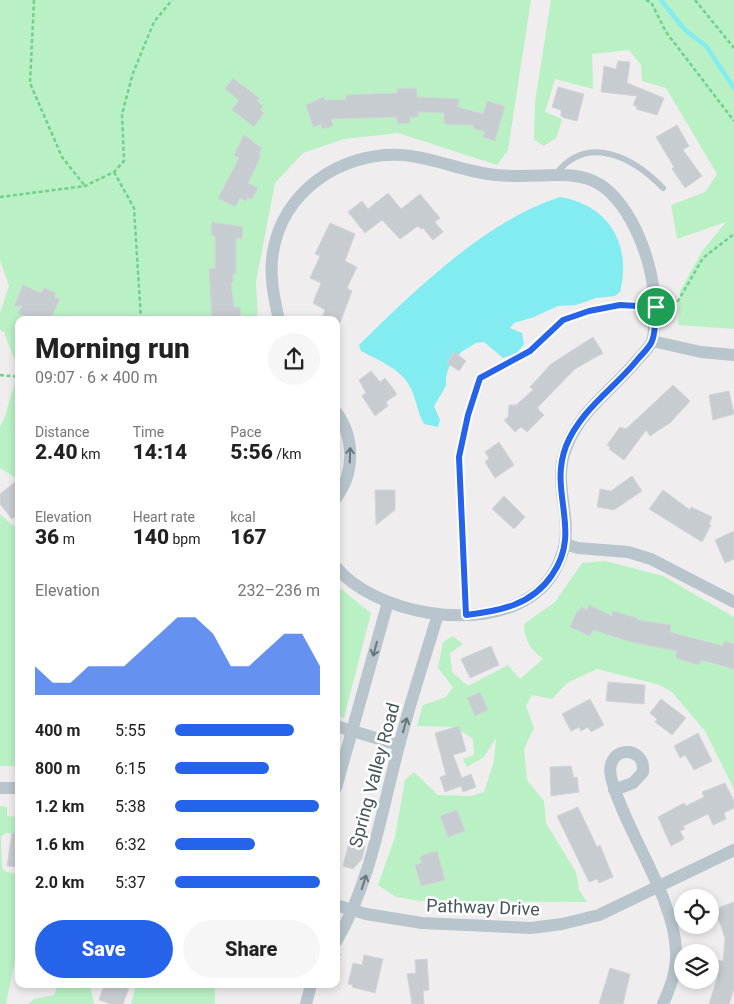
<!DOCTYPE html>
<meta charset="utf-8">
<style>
body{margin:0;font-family:Roboto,sans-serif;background:#f6f6f6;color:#222;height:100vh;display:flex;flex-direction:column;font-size:19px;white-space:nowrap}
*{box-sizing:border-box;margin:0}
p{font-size:16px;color:#767676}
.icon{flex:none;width:28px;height:28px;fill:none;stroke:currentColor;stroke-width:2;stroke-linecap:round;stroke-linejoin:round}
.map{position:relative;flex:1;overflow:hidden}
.sheet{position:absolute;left:15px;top:316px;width:325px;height:672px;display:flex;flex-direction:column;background:#fff;border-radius:10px;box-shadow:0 2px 8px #0003}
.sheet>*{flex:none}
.controls{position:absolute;left:674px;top:889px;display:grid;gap:10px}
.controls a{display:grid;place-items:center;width:45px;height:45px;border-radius:50%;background:#fff;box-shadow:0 2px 8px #0003;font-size:25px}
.pin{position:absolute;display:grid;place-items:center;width:42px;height:42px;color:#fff;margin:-21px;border:2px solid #fff;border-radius:50%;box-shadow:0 1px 5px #0007}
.round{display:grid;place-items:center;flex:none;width:52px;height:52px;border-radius:26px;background:#f6f6f6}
.head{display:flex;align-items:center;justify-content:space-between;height:85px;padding:0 20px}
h1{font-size:28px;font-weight:800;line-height:38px}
.figures{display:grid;grid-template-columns:repeat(3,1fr);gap:8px;height:85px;padding:5px 20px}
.figures div{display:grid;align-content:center}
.figures b{font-size:21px;font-weight:800}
.figures small{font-size:14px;font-weight:400}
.figures p{font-size:14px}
.chart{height:140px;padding:10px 20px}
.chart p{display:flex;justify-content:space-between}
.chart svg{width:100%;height:90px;margin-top:5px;fill:#2563eb;opacity:.7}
.primary-button{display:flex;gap:10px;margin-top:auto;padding:10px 20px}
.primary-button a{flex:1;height:58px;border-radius:30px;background:#2563eb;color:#fff;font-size:20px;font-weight:800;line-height:58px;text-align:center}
.primary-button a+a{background:#f6f6f6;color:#222}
ul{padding:0 20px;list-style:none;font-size:16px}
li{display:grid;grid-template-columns:80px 60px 1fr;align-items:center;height:38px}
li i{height:12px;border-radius:6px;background:#2563eb}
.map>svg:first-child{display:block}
.green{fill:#b9f1c5}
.water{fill:#83ecf0}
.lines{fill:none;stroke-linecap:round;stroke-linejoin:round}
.stream{stroke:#83ecf0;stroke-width:4.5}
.building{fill:#c7ccd1;stroke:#d1d5d9}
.path{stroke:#6fd090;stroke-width:2.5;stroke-dasharray:4 2.5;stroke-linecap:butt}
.service{stroke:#b8c5cc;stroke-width:6}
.minor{stroke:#b8c5cc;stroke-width:12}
.oneway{stroke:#68777e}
.route-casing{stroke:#fff;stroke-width:10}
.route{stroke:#2563eb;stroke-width:6}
.labels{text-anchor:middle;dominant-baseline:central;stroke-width:5;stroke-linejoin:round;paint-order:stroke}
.street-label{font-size:18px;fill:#45555c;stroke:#fff}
</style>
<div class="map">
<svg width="734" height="1004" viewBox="0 0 734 1004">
<rect width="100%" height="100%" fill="#f0edee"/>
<path class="green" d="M0,0H531L508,150L497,165L398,133L344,139L303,153L275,183L256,282L258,320H19V480L0,468V427L5,416L15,382L16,364L4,332L0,330V313L9,286L0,260Z
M551,0H734V329L678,325L680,291L703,250L726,222L677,239L671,205L705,192L717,174L666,88L642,81L641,65L629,50L592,54L593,89L555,79L545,112L562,119L557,137L544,146L534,140L535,102Z
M0,514L13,526L19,522V766H0Z
M605,561L663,576L734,617V789L705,731L672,692L660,685L597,669L567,683L552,699L532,695L526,706L534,728L524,749L527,780L544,801L546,823L576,872L579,890L587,902L420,901L396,897L378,885L395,837L405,780L414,772L438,795L471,796L484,792L494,761L496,738L484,757L467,767L463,759L474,755L473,739L455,727L417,726L423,705L446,697L453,687L438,668L443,642L453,636L463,644L450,653L452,672L468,686L508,665L520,679L543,659C531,650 524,640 524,624L555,602L582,563Z
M336,585L371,613L344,718L336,715Z
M0,806L7,807V816L19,817V833H7L1,836L2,868L6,872L19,874V954L16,955L6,1004H0Z
M58,985H90L94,1004H28L34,999L54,995Z
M136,985H215V1004H131Z"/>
<path class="water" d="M560,197C609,205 632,244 620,292L615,296L596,298L576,305L558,306L534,317L514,323L510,328L522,333L524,344L517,353L503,358L484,342L476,343L461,352L449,367L446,377V386L434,406L440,420L438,427L424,424C418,413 417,403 412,391C404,370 380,361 361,351L359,345C414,291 485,221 560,197Z"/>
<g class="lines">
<path class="stream" d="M661,0L685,30L706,46L734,88"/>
</g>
<path class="building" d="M618,61L630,62L627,83L664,98L657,115L636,109L637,107L633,105L637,96L601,92L604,66L616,69Z
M233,78L259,98L257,101L263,106L260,110L264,113L254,127L232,110L239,100L225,89Z
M558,87L584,94L577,121L565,118L561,116V110L552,107Z
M416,88L417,97L459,99L458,107L483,114L487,101L505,106L495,141L483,137L485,132L473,128L474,125L444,124V113L418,112V117H410V123L397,124V117L331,119L333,126L322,129L321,124L313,127L306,105L324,97L325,100H346V95L397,93V89Z
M677,125L689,146L683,150L702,176L685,188L672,169L674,167L656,137Z
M244,135L262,148L259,155L261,156L248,183L258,188L251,200L248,197L246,201L240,198L235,207L218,198L239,158L234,155Z
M388,193L401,209L420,194L440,218L435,222L443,232L433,240L423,228L421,229L418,226L400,239L382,220L365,233L348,212L362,201L368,209Z
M212,222L243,227L242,239L236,238V273L233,274V283H231L234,307H240L241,318L236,320H212L209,269L215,268V236L211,235Z
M330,223L355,234L345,261L357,267L347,288L352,291L340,323L323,316L325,310L313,303L321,283L310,278L320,256L315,254Z
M23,285L41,293L44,288L56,293L54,297L60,299L50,320H33L18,313L22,306H14Z
M593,337L603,353L575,369L537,408L544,415L527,432L521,427L515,432L504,420L508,417L509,405H516L533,390L530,387L551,364Z
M454,352L466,361L459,371L447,363Z
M371,371L380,382L385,378L397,394L386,402L388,406L375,416L362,396L366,393L359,380Z
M673,385L690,401L671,422L650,436L646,430L624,460L609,449L610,447L607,445L620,427L626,429Z
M729,391L734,414L713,420L709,395Z
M499,442L514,465L495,478L485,462L489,458L485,452Z
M632,476L642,491L614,510L597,507L600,489L611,491Z
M19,479V513L12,519L0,504V494Z
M375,490H395V510L376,525Z
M663,490L690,510L691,507L712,517L709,524L711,525L702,542L649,509Z
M504,496L525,517L514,529L492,509Z
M734,531V559L725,563L715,540Z
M589,605L612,616L613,611L637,618V620L671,625L670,632L723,646L724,641L734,644V669L701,660L699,665L676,658L677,651L631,642L593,630L590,636L570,627L577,611L579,612L581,607L587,610Z
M491,646L499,665L470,678L461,659Z
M608,682L645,685L644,704L606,701Z
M480,692L488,710L475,716L467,698Z
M590,699L604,725L591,732L588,727L581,731L579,727L571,731L562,714Z
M661,699L686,718L672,735L655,722L657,719L650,713Z
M459,726L466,751L453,755L462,778L471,774L476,787L463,792L461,786L445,792L440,777L446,775L435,733Z
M698,733L712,761L694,770L685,755L680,758L674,746Z
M571,766L574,778L577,777L579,792L551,796L550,767Z
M725,783L734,801V808L724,813L726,819L713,825L708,814L683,826L685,829L680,831L684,839L671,846L658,817L684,803L686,806L704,797L702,792Z
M578,807L597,847L600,845L613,877L599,883L597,879L589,882L557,816Z
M457,810L465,831L448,837L440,816Z
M12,833L19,834V867L7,866Z
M349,842L365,846L362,859L353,869L343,866Z
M437,851L445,880L421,886L415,865L422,863L420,856Z
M734,902V989L729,1004H709L718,976L713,975L714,960L723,961L725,938L715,909Z
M364,955L383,959L375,993L352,987L353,985L348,984L353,963L362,965Z
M427,959L429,990L423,991L424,1004H412L407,974L416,973L415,960Z
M610,968L630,974L623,1004H599Z
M104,985H130L123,1004H111L99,1000Z"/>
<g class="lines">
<path class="path" d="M34,0L30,83L62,157L85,186
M646,0L651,2L666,32L734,121
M695,0L734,48
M114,172L134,208L141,320
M0,197L85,186L114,172L124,161L122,114L133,73L154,22L172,0
M668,308H674L703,258L734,234
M0,375L19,377
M465,601L459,457L468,415L480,378L530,351L563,320L589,311L620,305L642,306
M336,960L340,954"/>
<path class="service" d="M556,174C588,132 635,159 663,188"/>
<path class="minor" d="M279,320C274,298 269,275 273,252C283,191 341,152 401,155C434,157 463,172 496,175C562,181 599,154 636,230C650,260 657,291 654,324C654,329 654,336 652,341C650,347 643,354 638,359C614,389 582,408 567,446C550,485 576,520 561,557C555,573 545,588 530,597C479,632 375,614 336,567
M652,341L701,352L734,355
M336,412C355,437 355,473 336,498
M565,544L578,548L628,552L651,559L734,602
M336,726L399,745
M0,788H19
M336,788L388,602
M614,790L633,783L643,772C646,743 601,745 612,781C627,834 675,899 676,952C677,971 670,988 663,1004
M336,905L366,914L422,923L531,928L562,924L599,915L734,850
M336,942C371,882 381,813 399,746C410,702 425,658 438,614
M306,1004L311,985"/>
</g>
<defs><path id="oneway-shaft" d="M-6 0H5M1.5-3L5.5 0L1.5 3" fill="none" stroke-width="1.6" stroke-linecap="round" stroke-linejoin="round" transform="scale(1.25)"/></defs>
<g class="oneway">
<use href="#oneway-shaft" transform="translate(350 455) rotate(-88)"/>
<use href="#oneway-shaft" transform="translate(375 649) rotate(105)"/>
<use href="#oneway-shaft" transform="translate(405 725) rotate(-74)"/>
<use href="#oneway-shaft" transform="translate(364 882) rotate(-72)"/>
</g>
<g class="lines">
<g class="route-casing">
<path id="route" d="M620,305L656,307C655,317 656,332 652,341C650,347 642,354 638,359C614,389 581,409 566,446C548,493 583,531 552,575C532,605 500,611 466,615L459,457L468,415L480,378L530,351L563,320L589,311Z"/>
</g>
<use href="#route" class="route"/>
</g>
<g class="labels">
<g class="street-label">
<text transform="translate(374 775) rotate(-75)">Spring Valley Road</text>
<text transform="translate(483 907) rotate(2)">Pathway Drive</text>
</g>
</g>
</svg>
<div class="controls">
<a><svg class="icon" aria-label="locate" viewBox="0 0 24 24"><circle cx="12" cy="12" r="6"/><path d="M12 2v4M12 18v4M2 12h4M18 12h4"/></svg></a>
<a><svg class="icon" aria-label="layers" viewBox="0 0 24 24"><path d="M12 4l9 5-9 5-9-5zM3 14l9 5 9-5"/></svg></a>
</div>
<div class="pin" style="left:656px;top:307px;background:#1e9e55"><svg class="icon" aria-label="arrive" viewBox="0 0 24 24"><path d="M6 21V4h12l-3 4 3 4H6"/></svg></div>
<section class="sheet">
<div class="head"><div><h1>Morning run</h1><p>09:07 · 6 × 400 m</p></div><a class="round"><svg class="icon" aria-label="share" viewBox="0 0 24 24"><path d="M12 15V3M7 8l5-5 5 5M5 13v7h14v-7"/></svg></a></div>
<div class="figures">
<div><p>Distance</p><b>2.40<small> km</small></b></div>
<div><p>Time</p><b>14:14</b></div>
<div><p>Pace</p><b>5:56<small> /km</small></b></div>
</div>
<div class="figures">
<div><p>Elevation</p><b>36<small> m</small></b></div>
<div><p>Heart rate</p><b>140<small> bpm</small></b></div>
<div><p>kcal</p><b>167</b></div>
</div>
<div class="chart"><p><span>Elevation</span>232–236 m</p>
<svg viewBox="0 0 160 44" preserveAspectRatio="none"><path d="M0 44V30L10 38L20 38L30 30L40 30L50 30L60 22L70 14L80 6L90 6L100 14L110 30L120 30L130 22L140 14L150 14L160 30V44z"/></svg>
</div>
<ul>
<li><b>400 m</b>5:55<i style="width:82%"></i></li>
<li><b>800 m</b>6:15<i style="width:65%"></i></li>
<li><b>1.2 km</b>5:38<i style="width:99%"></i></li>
<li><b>1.6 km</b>6:32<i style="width:55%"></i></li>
<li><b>2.0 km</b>5:37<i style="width:100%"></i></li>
</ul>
<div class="primary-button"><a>Save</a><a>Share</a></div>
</section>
</div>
